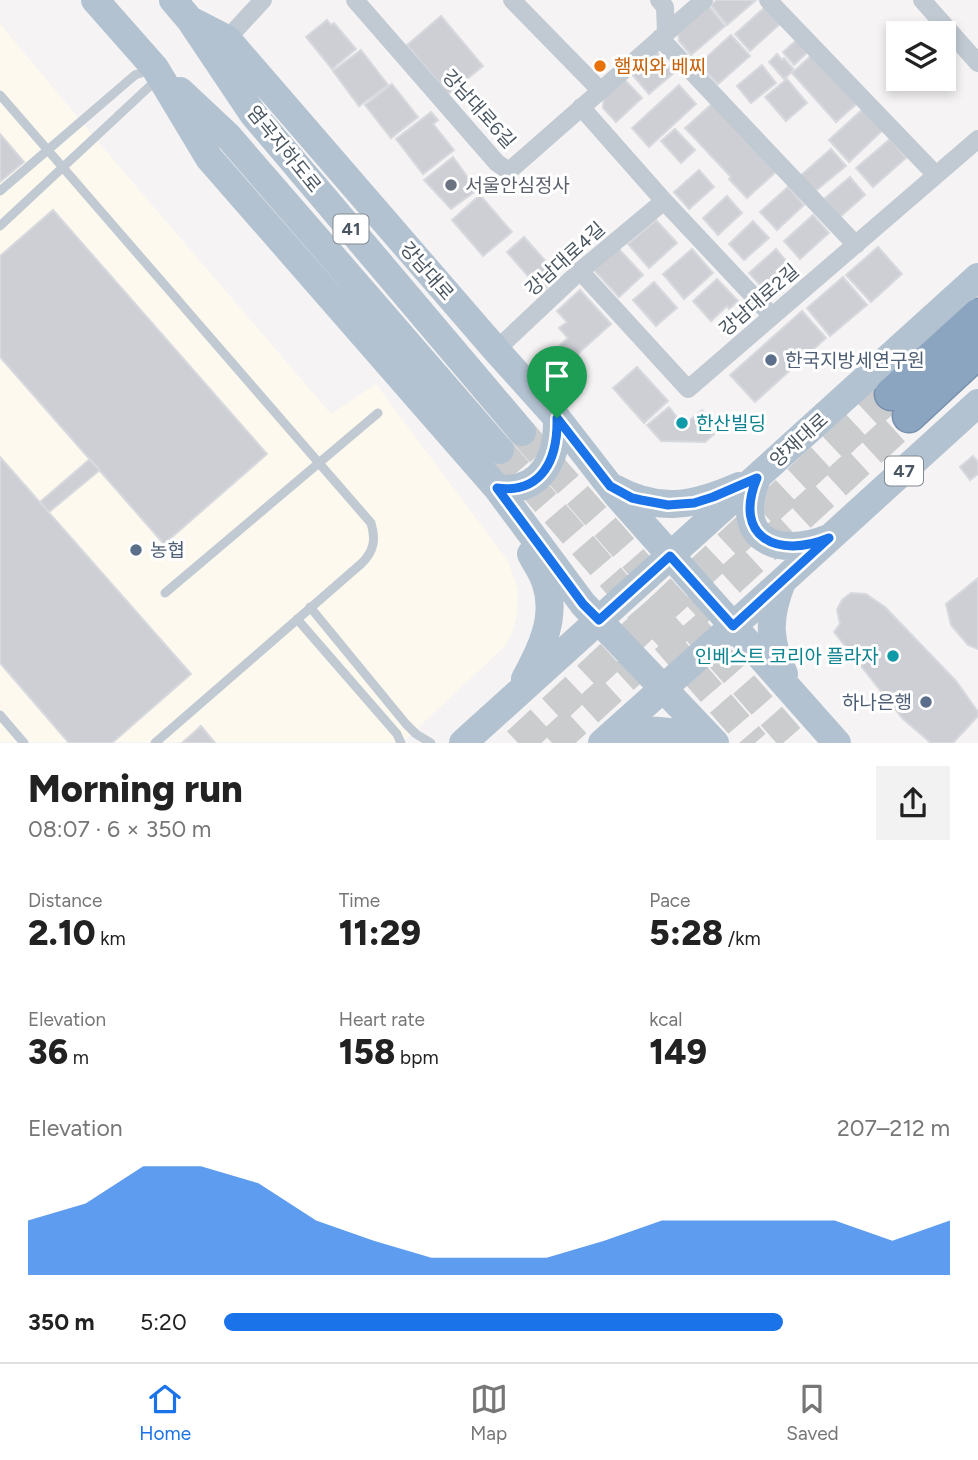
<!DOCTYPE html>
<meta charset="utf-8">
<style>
body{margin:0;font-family:Figtree,"Noto Sans KR",sans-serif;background:#f2f2f2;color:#222;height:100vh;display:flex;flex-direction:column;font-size:26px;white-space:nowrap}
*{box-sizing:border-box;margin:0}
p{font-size:23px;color:#767676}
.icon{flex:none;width:38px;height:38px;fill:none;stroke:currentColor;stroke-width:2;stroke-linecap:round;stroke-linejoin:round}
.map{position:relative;height:743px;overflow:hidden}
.panel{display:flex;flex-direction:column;background:#fff;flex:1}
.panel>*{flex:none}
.tools{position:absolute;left:886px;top:21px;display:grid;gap:14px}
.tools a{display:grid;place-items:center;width:70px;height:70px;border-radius:0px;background:#fff;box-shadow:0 4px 10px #0003;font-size:35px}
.pin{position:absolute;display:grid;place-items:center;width:60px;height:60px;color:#fff;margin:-72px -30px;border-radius:50% 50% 50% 0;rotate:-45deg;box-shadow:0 0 7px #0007}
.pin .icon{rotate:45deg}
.round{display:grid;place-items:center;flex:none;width:74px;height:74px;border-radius:0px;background:#f2f2f2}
.overview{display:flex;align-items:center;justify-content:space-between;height:119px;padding:0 28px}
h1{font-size:38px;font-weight:800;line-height:52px}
.stats{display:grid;grid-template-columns:repeat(3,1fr);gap:10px;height:119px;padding:7px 28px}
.stats div{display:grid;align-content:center}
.stats b{font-size:35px;font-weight:800}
.stats small{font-size:19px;font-weight:400}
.stats p{font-size:19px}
.chart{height:196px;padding:14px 28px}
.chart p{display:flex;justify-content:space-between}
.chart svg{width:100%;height:126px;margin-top:7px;fill:#1a73e8;opacity:.7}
ul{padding:0 28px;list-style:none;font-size:23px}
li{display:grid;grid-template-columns:112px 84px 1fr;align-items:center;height:52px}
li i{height:18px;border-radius:9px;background:#1a73e8}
.tabs{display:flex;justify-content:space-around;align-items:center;height:98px;border-top:2px solid #e0e0e0;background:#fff;font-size:19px;color:#767676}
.tabs a{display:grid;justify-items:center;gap:4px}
.tabs .on{color:#1a73e8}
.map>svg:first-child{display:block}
.commercial{fill:#fdf9ef}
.building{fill:#cdcfd5;stroke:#d7d9de;stroke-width:2}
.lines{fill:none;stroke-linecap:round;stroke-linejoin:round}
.primary-tunnel{stroke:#caccce;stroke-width:28;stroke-dasharray:28 14;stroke-linecap:butt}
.highway-tunnel{stroke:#caccce;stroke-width:32;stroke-dasharray:32 16;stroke-linecap:butt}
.highway-casing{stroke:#7690ad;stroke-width:35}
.lane{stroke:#c1cad2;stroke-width:9}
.street{stroke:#c1cad2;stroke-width:18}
.primary{stroke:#b3c2d1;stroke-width:28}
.highway{stroke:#8ba5c1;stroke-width:32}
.route-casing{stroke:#fff;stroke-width:14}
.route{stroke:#1a73e8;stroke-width:9}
.food-dot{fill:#e8710a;stroke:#fff;stroke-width:2.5}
.worship-dot{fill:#6b7280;stroke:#fff;stroke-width:2.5}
.service-dot{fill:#5c6f8a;stroke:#fff;stroke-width:2.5}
.culture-dot{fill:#0f9aa8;stroke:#fff;stroke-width:2.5}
.labels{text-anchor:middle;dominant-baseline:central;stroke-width:6;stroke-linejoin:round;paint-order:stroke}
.shield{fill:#fff;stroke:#808990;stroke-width:2}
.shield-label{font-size:18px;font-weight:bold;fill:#4a5661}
.food-label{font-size:19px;fill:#c56008;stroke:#fff;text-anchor:start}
.street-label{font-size:19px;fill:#4a5661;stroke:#fff}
.worship-label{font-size:19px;fill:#5b616d;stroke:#fff;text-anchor:start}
.service-label{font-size:19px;fill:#4e5e75;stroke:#fff;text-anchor:start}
.culture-label{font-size:19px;fill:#0d838f;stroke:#fff;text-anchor:start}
</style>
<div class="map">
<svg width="978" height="743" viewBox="0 0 978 743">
<rect width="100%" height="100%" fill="#f5f3f3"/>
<path class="commercial" d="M0,24L111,157L331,414L376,384L508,561L518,590L517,615L513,630L505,646L403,742H0Z"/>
<path class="building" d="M717,0H756L727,25L711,5Z
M708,5L725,26L691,55L679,41L678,30Z
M765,7L780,24L750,51L735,34Z
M441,16L483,66L448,94L407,45Z
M327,20L331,25L334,23L356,49L332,69L306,37Z
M731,35L750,56L718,84L699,64Z
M800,37L811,49L794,65L783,52Z
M361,50L388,85L359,106L333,71Z
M655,50L675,72L649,94L630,72Z
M815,52L860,101L836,122L792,73Z
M777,54L782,60L784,58L794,70L784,79L769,62Z
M762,65L776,83L751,103L737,86Z
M624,79L642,98L616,122L603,108L604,97Z
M787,79L807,103L786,121L765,97Z
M392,84L418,117L391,138L365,105Z
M679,85L696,104L649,147L632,128Z
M713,103L776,172L747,198L729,179L731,177L685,128Z
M864,108L884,129L849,162L829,140Z
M431,112L438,120L433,124L454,150L423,174L396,139Z
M675,129L695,150L681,163L661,141Z
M0,134L24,162L0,182Z
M890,139L906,158L873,187L856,168Z
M831,149L846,166L814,192L800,176Z
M453,157L477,190L451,209L424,180Z
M699,170L714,187L689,209L674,192Z
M850,177L865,195L840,217L824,199Z
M788,187L804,205L777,230L760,212Z
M480,195L512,232L483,256L452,220Z
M727,196L742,213L718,235L703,218Z
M53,210L267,454L164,544L0,357V256Z
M813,215L829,233L800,259L784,241Z
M656,220L677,243L649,268L628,244Z
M753,221L769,238L744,260L729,244Z
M524,237L559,276L542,292L507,252Z
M878,247L902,274L871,302L846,275Z
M618,248L643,275L619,297L594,270Z
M692,249L713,273L684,299L663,274Z
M776,249L792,268L773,285L759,284L749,273Z
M843,277L867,305L830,336L807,308Z
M717,279L738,301L729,309L727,306L711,321L693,301Z
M654,282L677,308L656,326L633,300Z
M580,290L611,324L572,359L560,345L568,338L559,328L567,322L557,311Z
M802,311L826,338L755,402L730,375Z
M637,367L668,401L644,423L613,388Z
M669,407L680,421L690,420L702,410L720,429L705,442L661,441L647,425Z
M973,456L978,462V474L970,480L960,467Z
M0,457L191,674L112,743H69L0,663Z
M90,459L100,470L49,512L40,502Z
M978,578V649L968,645L951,625L946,604Z
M851,593L866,594L885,607L956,681L978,712V716L953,743H931L903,719L834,632L840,624L837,610L842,600Z
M201,726L215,743H182Z"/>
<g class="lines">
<path class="primary-tunnel" d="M522,432L795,743
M500,450L755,743"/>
<path class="highway-tunnel" d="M518,743L891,394
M552,743L909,416"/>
<g class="highway-casing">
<path id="highway" d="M891,394L978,315
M909,416L978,352"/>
</g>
<path class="lane" d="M0,95L371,523C376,539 374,551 362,563L155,743
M0,191L135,75L150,70
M0,226L151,85L153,77
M165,593L378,413
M310,607L406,724L416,734L431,743
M297,619L397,734L401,743
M0,715L24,743"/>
<path class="street" d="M355,0L497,163L509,171L704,0
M512,0L600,90
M659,0L665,7L666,33
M768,0L936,175
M922,0L978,63
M660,38L856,245
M227,39L263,0
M581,107L664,201L772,316
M580,271L688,389L978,139
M496,350L580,271L664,201"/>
<path class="primary" d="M95,0L155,68L209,158L497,488L583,604L715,743
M173,0L190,20L227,39L496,350L557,418L616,494L837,743
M192,23L253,114L522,432
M180,91L228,136L500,450
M757,478C732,539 777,559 829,538
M497,488C542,494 558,457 557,418
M614,488C659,513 694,506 739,486
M782,582C768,617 768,640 784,674
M525,679C541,650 557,617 546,584C543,573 536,564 531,554
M610,741C645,726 671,728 705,743
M463,743L978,277
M602,743L733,626L978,403"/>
<use href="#highway" class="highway"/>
</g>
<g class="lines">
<g class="route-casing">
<path id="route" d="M557,418L610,486L632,498L641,500L668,505L694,503L713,497L757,478C732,538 778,559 829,538L733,626L670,556L599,620L583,604L497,488C543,494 558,458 557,418Z"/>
</g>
<use href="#route" class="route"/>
</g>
<circle class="food-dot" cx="600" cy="66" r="7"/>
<circle class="worship-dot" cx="451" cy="185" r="7"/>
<g class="service-dot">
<circle cx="771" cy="360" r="7"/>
<circle cx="136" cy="550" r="7"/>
<circle cx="926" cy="702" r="7"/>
</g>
<g class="culture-dot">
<circle cx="682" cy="423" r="7"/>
<circle cx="893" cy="656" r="7"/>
</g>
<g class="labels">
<g class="shield">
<rect x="333.5" y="214.5" width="35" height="29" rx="5"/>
<rect x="885" y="456.5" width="38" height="29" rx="5"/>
</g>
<g class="shield-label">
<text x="351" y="229">41</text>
<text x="904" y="471">47</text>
</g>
<g class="food-label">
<text x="614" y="66">햄찌와 베찌</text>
</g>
<g class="street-label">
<text transform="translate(479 109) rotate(48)">강남대로6길</text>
<text transform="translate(284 149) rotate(51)">염곡지하도로</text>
<text transform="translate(565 259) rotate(-42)">강남대로4길</text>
<text transform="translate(427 271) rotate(49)">강남대로</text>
<text transform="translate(759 300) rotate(-41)">강남대로2길</text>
<text transform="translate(799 440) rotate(-42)">양재대로</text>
</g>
<g class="worship-label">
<text x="465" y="185">서울안심정사</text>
</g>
<g class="service-label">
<text x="785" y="360">한국지방세연구원</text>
<text x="150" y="550">농협</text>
<text x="912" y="702" text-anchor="end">하나은행</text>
</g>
<g class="culture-label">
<text x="696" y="423">한산빌딩</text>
<text x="879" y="656" text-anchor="end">인베스트 코리아 플라자</text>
</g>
</g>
</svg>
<div class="tools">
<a><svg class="icon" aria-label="layers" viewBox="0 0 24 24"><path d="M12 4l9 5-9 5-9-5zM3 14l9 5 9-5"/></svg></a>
</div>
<div class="pin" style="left:557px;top:418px;background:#1e9e55"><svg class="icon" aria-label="arrive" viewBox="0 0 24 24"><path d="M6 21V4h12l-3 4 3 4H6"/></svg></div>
</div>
<section class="panel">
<div class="overview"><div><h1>Morning run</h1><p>08:07 · 6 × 350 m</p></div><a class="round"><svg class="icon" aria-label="share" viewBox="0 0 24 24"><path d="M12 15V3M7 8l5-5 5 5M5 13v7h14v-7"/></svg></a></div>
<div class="stats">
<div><p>Distance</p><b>2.10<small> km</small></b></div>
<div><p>Time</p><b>11:29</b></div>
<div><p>Pace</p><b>5:28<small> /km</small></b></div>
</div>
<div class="stats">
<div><p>Elevation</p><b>36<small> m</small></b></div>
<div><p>Heart rate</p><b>158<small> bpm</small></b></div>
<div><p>kcal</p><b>149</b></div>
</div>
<div class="chart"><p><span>Elevation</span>207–212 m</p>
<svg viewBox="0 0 160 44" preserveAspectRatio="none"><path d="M0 44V25L10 19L20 6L30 6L40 12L50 25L60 32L70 38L80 38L90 38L100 32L110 25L120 25L130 25L140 25L150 32L160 25V44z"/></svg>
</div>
<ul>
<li><b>350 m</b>5:20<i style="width:77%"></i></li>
</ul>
</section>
<nav class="tabs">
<a class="on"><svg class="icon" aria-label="home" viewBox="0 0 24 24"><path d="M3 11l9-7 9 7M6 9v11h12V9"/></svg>Home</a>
<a><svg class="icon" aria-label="map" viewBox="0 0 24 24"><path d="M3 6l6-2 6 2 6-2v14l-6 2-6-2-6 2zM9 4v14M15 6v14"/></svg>Map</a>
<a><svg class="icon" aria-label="saved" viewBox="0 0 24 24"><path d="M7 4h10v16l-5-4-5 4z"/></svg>Saved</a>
</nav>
